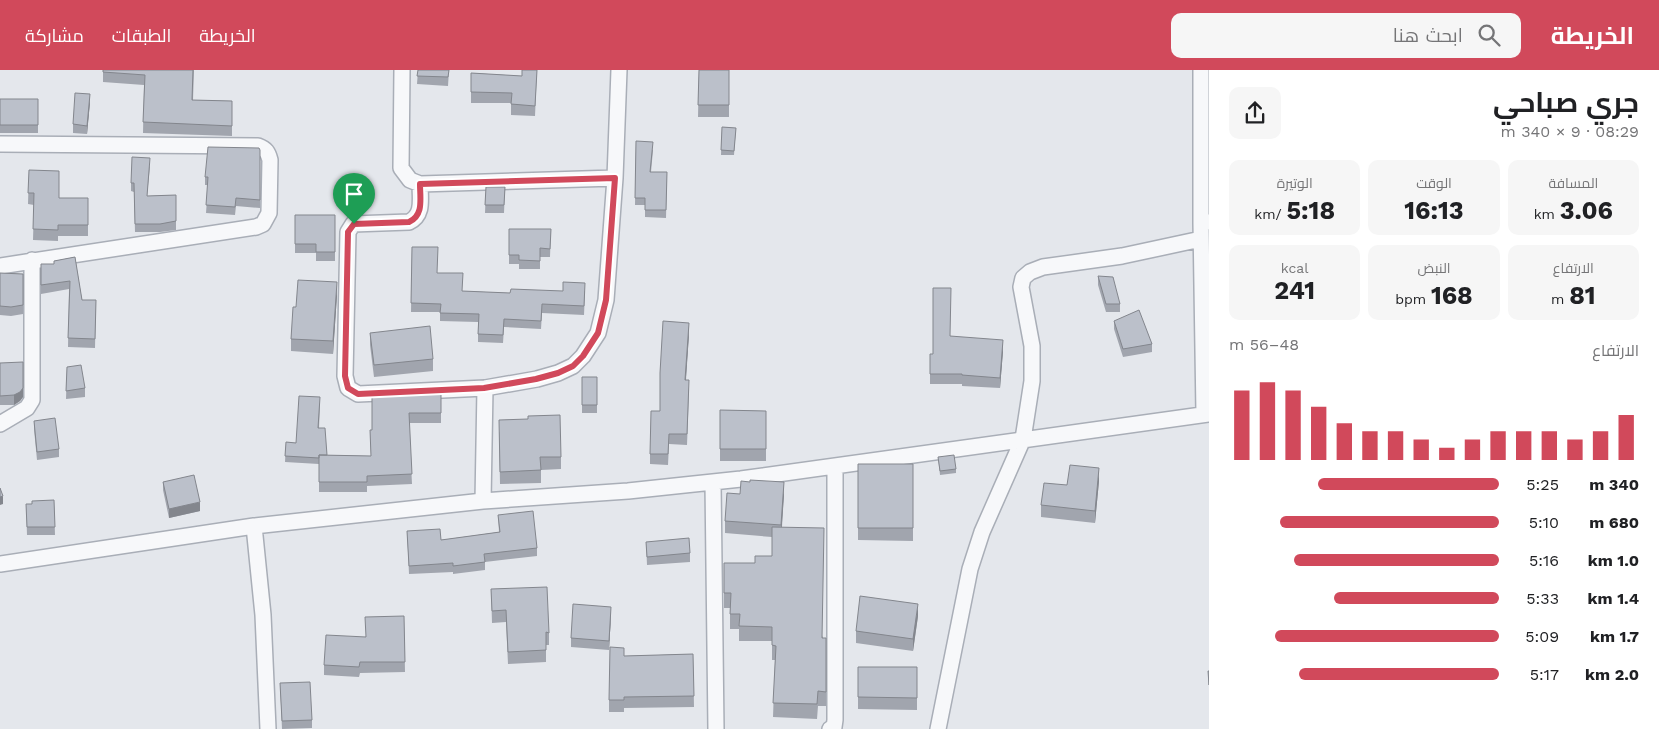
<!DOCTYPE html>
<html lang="ar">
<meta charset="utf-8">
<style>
body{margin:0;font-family:"Work Sans",Cairo,sans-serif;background:#f6f6f6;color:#202124;direction:rtl;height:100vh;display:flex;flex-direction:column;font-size:19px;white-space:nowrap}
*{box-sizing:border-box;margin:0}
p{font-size:16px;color:#757577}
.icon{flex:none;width:28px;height:28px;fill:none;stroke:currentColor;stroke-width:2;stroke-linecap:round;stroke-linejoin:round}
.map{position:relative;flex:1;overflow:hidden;direction:ltr}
.details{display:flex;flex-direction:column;background:#fff;width:450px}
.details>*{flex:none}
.pin{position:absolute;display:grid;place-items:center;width:42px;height:42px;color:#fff;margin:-51px -21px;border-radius:50% 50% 50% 0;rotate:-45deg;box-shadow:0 0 5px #0007}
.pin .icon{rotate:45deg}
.round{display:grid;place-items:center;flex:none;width:52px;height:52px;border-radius:10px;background:#f6f6f6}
.summary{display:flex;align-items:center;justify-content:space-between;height:85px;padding:0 20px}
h1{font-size:28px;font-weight:700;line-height:38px}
.stats{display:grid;grid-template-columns:repeat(3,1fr);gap:8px;height:85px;padding:5px 20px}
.stats div{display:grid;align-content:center;border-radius:10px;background:#f6f6f6;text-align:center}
.stats b{font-size:25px;font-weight:700}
.stats small{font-size:14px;font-weight:400}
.stats p{font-size:14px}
.chart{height:140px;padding:10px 20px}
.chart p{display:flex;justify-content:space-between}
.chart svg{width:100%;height:90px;margin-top:5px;stroke:#d1495b;stroke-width:6}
ul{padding:0 20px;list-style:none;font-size:16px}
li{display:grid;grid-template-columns:80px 60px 1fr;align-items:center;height:38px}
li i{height:12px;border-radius:6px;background:#d1495b}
header{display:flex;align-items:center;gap:30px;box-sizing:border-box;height:70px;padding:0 25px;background:#d1495b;color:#fff}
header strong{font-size:24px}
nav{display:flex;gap:28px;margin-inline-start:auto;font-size:18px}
.search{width:350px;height:45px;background:#f6f6f6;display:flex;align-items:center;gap:12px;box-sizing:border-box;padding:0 18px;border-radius:10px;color:#757577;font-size:19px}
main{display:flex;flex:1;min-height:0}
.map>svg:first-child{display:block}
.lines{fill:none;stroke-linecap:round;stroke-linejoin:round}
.street-casing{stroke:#a9aeb7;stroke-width:18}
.street{stroke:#f7f8fa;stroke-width:15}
.wall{fill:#a1a5ae}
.shaded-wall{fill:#83868d}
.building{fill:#bbc0ca;stroke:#83868d}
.route-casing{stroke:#fff;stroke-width:10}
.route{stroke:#d1495b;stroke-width:6}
</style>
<header>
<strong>الخريطة</strong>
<div class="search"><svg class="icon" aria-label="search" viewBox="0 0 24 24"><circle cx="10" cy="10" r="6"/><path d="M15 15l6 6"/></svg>ابحث هنا</div>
<nav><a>الخريطة</a><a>الطبقات</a><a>مشاركة</a></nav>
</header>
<main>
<section class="details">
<div class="summary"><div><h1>جري صباحي</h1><p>08:29 · 9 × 340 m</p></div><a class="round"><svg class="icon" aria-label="share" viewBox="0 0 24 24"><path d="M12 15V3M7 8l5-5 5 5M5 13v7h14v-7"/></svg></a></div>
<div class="stats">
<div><p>المسافة</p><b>3.06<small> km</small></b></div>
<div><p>الوقت</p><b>16:13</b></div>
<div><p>الوتيرة</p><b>5:18<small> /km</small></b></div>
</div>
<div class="stats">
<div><p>الارتفاع</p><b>81<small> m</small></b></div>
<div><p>النبض</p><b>168<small> bpm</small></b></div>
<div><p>kcal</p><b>241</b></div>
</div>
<div class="chart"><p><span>الارتفاع</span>48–56 m</p>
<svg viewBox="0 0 160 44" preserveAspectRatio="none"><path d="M5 44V10M15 44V6M25 44V10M35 44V18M45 44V26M55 44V30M65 44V30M75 44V34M85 44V38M95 44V34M105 44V30M115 44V30M125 44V30M135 44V34M145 44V30M155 44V22"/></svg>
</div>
<ul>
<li><b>340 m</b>5:25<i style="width:67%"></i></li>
<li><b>680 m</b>5:10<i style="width:81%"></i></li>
<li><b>1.0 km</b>5:16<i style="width:76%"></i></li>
<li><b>1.4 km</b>5:33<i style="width:61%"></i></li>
<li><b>1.7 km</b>5:09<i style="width:83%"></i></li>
<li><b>2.0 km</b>5:17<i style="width:74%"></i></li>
</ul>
</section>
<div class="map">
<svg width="1209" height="659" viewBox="0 0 1209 659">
<rect width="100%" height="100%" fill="#e4e7ec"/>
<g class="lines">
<g class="street-casing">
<path id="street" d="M402,0L401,98L410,110L420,114L615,108L619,0
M1201,0V153L1209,152
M0,74L258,76C266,79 268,82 270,90L269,143L263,154L256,157L0,196
M420,114C420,129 424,145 409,152L353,154L348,162L345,306L348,318L358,324L485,318L537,309L558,303L573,296L583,286L598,263L606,230L615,108
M1201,153L1204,344
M0,354L27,338L32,330V190
M713,413L716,659
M483,431L485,318
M0,494L254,456
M268,659L263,545L254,456L483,431L628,421L741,409L1209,344
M830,659L834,657L835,650V396
M938,659L970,499L982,462L1023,369L1032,311V276L1021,217L1023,208L1030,202L1043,197L1122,186L1201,169"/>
</g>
<use href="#street" class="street"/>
</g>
<path class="wall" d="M103,0H194L193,30L232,31V66L143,63L144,15L103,12Z
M418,0H449L448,16L417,14Z
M522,0H537L535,46L511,45V33H471V3L522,6Z
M699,0H729V47H698Z
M0,29H38V63H0Z
M90,32L87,64L73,63V54Z
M722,57L736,58L734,85H721Z
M636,71L653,80L651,102H667L666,148L645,147V135H635Z
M260,80V138L236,136L235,145L206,143L208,115H205V107Z
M150,96L147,126L176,125V160L160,162H135L134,122L131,121V113Z
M29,100L59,128H88V166H58V171L33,170L34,135L28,134Z
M486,117H505L504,143H485Z
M295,145H335V191H316V183H295Z
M509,159H551L550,187H540V199H519V194H509Z
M412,177L437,203L462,221L510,223L585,221L584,245L542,243L541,259L504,257L503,273L478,272V252L440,251V242H411Z
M75,187L82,230H96L95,278L68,277L69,219L41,224V194H54V191Z
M0,203L23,204V244L11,246L0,245Z
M1098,206L1120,234V242H1106L1098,215Z
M337,225L333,284L291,281V269L296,237Z
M1114,251L1152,274V282L1123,287L1114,259Z
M370,263L433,289V301L374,307L370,275Z
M689,264L686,310L689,321L687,375L669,374L668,395L650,394V384L660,341Z
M950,266L1003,281L1000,318L962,316V314H930V284H933Z
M0,293L23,327L20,331L14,335H0Z
M67,297L85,318V327L66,329Z
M582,307H597V343H582Z
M441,320V353H409L412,414L367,416V422H319V394L285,392L286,372L296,373L320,334L319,358L327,385L371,386L370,360H372L424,322Z
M720,340L766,341V391H720Z
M34,351L59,379V387L37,390L34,359Z
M499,362L561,387V399L541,400V413L500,414Z
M938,387L956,399V403L940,405Z
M858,394H913V471L858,470Z
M1099,411L1095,453L1041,447V435L1067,415Z
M163,412L200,441L169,448L163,420Z
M740,424H784L782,457L823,568H826V636H818L817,649L773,647L775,590H772V571H739V559H730V538H724V493H755L772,486V467L725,463V451Z
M54,430L55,465H27L26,434H32Z
M498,445L537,478V486L485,492V500L453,504V502L409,504L407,461L441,470L499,462Z
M646,472L690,483V492L647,495Z
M491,519L549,563V575H546V592L508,594L506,552L492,553Z
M611,545L609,580L571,577V568Z
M404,546L405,602L360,603L359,607L324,605V595L365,567Z
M918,546L913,581L856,573V561Z
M693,584L694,637L624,638V642H609V630L624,586Z
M858,597H917V640L858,639Z
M280,613L312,650V658L282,659Z"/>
<path class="shaded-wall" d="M90,24V32L87,64V56Z
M337,212V225L333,284V271Z
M689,253V264L685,321V310Z
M1003,270V281L1000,318V308Z
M23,318V327L20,331L14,335V325Z
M1099,398V411L1095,453V441Z
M784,412V424L781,467V455Z
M3,426V434L0,435V427Z
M200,432V441L169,448V439Z
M918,534V546L913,581V569Z
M611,537V545L609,580V571Z"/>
<path class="building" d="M103,0H193L192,30L232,31V56L143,52L145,5L103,2Z
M418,0H449L448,7L417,6Z
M522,0H537L535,36L511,34L512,23L471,22V3L522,6Z
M699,0H729V35H698Z
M75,23L90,24L87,56L73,54Z
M0,29H38V55H0Z
M722,57L736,58L734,81L721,80Z
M636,71L653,72L650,102H667L666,140H645V128H635Z
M208,77L259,78L260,80V130L236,128L235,137L206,135L208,107H205Z
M132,87L150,88L147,126L176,125V151L160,154H135L134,113H131Z
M29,100L59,101V128H88V155H58V160L33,159L34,123H28Z
M486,117H505L504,135H485Z
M295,145H335V182H316V174H295Z
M509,159H551L550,179L540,178V191L519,190V185H509Z
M412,177H438L437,203H463L462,221L510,223L511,219L563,221V212L585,213L584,236L542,234L541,251L504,249L503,265L478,264L479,244L440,243L441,234L411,233Z
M75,187L82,230H96L95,269L68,268L70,211L41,215V194H54V191Z
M0,203L23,204V235L11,237L0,236Z
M1098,206L1113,207L1120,234H1106Z
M298,210L337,212L333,271L291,269L293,237H296Z
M933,218H951L950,266L1003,270L1000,308L962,305V304H930V284H933Z
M1139,240L1152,274L1123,279L1114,251Z
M663,251L689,253L685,310H689L687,364H669L668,384H650L651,341H660V303Z
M430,256L433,289L374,295L370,263Z
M23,292V318L20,322L14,325L0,326V293Z
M81,295L85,318L66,321L67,297Z
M582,307H597V335H582Z
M424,320H441V343H409L412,404L367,406V412H319V385L371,386L370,360H372V323L424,322Z
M299,326L320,327L318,358H325L327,385H319V388L285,386L286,372L296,373Z
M720,340L766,341V379H720Z
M560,345L561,387H540L541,400L500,402L499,350L528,349V346Z
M55,348L59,379L37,382L34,351Z
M954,385L956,399L940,401L938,387Z
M858,394H913V458H858Z
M1070,395L1099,398L1095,441L1041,435L1044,413L1067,415Z
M194,405L200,432L169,439L163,412Z
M750,410L784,412L781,455L725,451L727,423L740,424L741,411L750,412Z
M0,418L3,426L0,427Z
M54,430L55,457H27L26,434H32V431Z
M533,441L537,478L484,484L485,492L453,496V493L409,496L407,461L440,459L441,470L500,462L498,445Z
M772,457L824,458L822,568H826V622L818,621L817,634L773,633L776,576L772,575V557L739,556L740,544H730L731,523H724V493H755V486H772Z
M689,468L690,483L647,487L646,472Z
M547,517L549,563L546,562V580L508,582L506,540L492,541L491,519Z
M860,526L918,534L913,569L856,561Z
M573,534L611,537L609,571L571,568Z
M404,546L405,592H360L359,597L324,595L326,565L366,567L365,547Z
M610,577L624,578V586L693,584L694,626L624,627V630H609Z
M858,597H917V628L858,627Z
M1208,601H1209V615Z
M310,612L312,650L282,651L280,613Z"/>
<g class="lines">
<g class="route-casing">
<path id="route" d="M615,108L606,230L598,263L583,286L573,296L558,303L536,309L484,318L358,324L348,318L345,306L348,162L354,154L409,152C424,145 420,129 420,114Z"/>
</g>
<use href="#route" class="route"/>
</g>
</svg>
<div class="pin" style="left:354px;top:154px;background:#1e9e55"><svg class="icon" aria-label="arrive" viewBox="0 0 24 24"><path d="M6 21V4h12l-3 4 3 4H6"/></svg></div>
</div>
</main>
